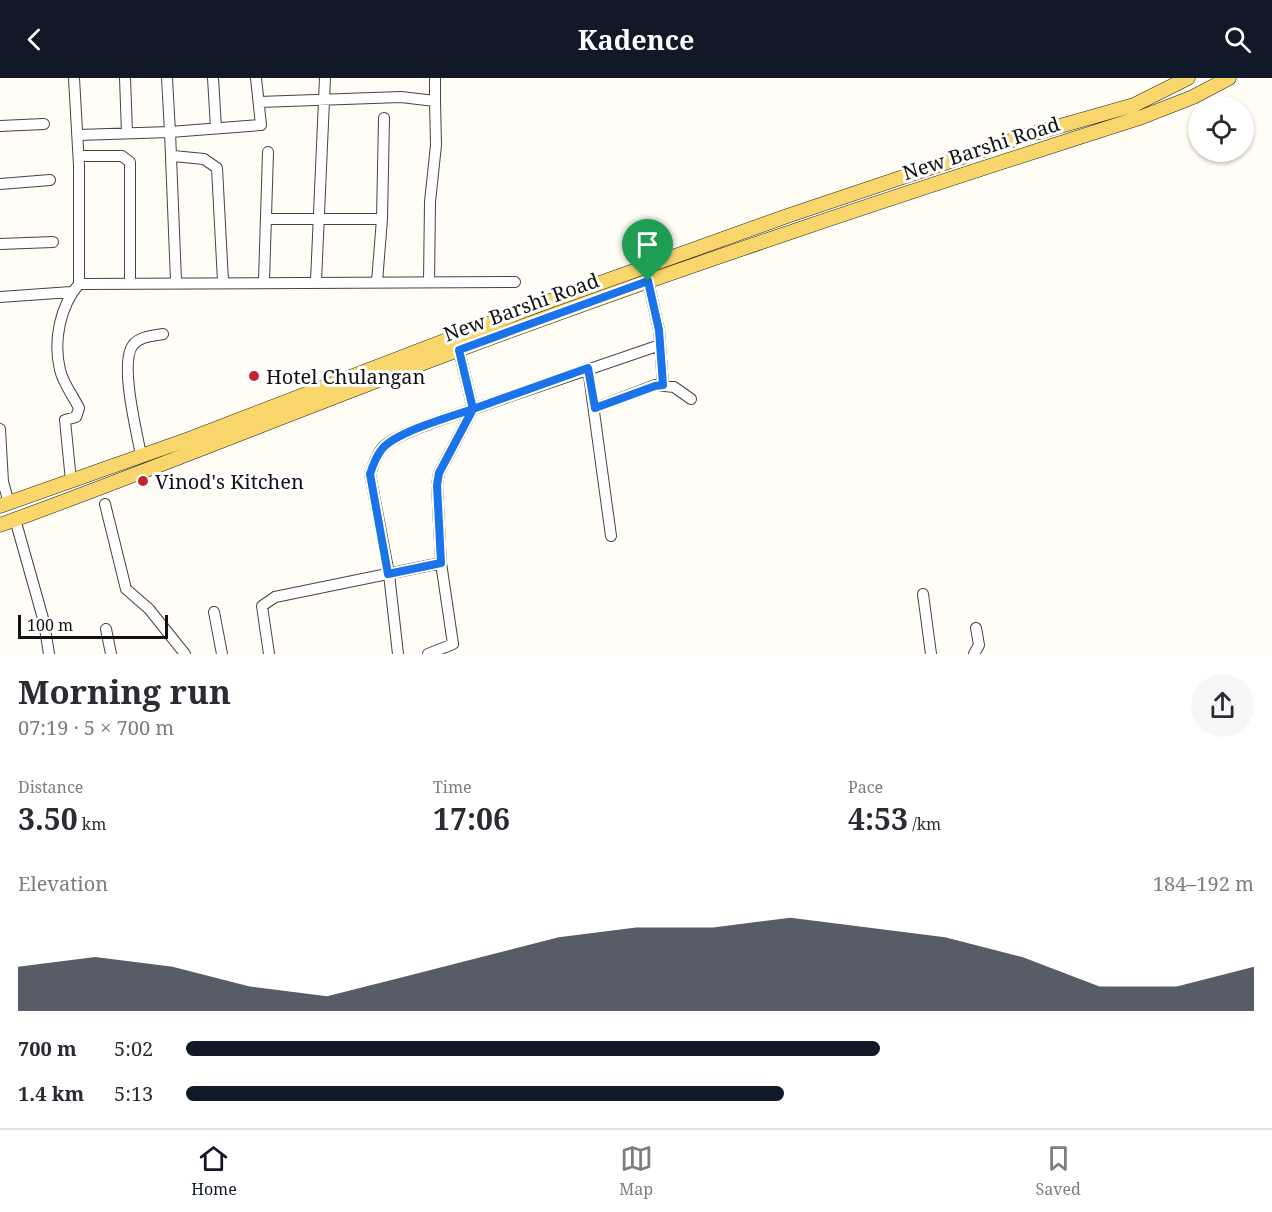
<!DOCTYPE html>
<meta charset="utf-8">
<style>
body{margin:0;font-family:"Noto Serif",serif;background:#f7f7f7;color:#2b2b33;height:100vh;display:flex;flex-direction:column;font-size:22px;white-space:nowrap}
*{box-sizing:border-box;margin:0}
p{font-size:20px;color:#7c7c81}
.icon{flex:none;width:33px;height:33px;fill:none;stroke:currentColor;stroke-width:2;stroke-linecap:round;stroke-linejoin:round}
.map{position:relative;height:576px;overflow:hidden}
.details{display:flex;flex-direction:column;background:#fff;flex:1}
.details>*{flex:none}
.fabs{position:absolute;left:1188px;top:18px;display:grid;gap:12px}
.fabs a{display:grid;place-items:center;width:66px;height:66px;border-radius:50%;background:#fff;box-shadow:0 2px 4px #0004;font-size:30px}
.scale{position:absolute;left:18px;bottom:15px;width:150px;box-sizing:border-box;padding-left:6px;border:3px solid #111;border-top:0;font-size:16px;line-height:21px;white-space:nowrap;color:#111;-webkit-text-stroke:4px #fff;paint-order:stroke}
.pin{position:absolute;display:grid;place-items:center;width:51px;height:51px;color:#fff;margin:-62px -26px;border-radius:50% 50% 50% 0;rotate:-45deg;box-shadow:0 0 6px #0007}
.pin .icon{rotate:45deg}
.round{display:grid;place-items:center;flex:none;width:63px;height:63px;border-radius:32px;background:#f7f7f7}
.summary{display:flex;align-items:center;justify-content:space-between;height:102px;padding:0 18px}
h1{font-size:33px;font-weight:700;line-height:45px}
.figures{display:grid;grid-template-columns:repeat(3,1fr);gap:9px;height:102px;padding:6px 18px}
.figures div{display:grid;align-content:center}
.figures b{font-size:30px;font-weight:700}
.figures small{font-size:16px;font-weight:400}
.figures p{font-size:16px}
.chart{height:168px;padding:12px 18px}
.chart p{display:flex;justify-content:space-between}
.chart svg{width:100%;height:108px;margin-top:6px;fill:#111827;opacity:.7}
ul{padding:0 18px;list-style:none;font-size:20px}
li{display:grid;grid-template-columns:96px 72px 1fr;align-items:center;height:45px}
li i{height:15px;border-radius:8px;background:#111827}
header{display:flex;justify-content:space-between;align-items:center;height:78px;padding:0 18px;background:#111827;color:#fff;font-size:27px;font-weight:700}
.dock{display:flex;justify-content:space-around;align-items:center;height:84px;border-top:2px solid #e1e1e2;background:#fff;font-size:16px;color:#7c7c81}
.dock a{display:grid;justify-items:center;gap:3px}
.dock .active{color:#111827}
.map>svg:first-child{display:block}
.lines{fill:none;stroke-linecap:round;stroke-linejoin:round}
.minor-casing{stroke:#444;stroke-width:12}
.major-casing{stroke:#222;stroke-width:15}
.minor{stroke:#fff;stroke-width:10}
.major{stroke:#f9d66b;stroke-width:14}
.route-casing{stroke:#fff;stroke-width:12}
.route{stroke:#1a73e8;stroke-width:8}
.poi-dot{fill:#c4262e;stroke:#fff;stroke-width:2}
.labels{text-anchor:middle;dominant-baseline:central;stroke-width:6;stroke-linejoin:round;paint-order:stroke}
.street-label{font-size:20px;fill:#111;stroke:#fff}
.poi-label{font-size:20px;fill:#111;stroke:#fff;text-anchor:start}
</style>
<header><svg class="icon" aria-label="back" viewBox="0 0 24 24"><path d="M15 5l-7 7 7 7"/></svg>Kadence<svg class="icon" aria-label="search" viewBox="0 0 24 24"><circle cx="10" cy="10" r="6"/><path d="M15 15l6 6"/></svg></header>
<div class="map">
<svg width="1272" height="576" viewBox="0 0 1272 576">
<rect width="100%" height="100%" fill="#fffdf5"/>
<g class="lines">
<g class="minor-casing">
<path id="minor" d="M74,0L79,88V206
M125,0L127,55
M167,0L170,54L261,47L256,0
M213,0L216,50
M259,24L401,19L435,23V0
M0,48L44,46
M78,57L170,54L176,203
M79,78H122L130,84V203
M173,78L204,81L217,90L223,203
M0,106L50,102
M266,141H382L384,40
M0,166L53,164
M264,203L268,74
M316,203L325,0
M648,203L659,252L663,307
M377,204L382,141
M429,204L430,124L436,67L435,23
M0,219L71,214
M588,290L611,458
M595,330L655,307L674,309L691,321
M0,351L3,404L9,425
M141,377C137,355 119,284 133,267C140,258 153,258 163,256
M71,403L65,342L76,339L79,330C73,318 63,305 60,292C53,263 60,228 79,206L515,204
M105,426L126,511L149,531L185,576
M15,441L44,544L49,576
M923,516L931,576
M214,534L222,576
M106,551L111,576
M269,576L262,528L275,519L441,485L437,407L439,395L473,331L660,267
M398,576L389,496L370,396C373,387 376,378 382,370C396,355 452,338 473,331L459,272
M428,576L453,566L441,485
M974,576L979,567L976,550"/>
</g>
<g class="major-casing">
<path id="major" d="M0,428L189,361L533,229L790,137L1025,58L1134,27L1188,0
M0,447C155,391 307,328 461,271C686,187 914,112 1142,39L1193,19L1229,0"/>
</g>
<use href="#minor" class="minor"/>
<use href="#major" class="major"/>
</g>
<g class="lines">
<g class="route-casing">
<path id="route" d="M648,203L459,272L473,331C452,338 396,354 382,371C376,378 373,387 370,396L388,496L441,485L437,407L439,395L473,331L588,290L595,330L655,308L663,307L659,252L648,203"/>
</g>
<use href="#route" class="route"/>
</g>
<g class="poi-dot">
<circle cx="254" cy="298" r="6"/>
<circle cx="143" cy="403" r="6"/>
</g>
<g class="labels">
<g class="street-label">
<text transform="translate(981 70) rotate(-18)">New Barshi Road</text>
<text transform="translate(521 229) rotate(-20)">New Barshi Road</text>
</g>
<g class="poi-label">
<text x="266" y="298">Hotel Chulangan</text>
<text x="155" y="403">Vinod's Kitchen</text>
</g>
</g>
</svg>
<div class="fabs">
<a><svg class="icon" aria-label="locate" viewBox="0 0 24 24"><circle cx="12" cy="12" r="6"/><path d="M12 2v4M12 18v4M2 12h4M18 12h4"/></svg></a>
</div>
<div class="scale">100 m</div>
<div class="pin" style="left:648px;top:203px;background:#1e9e55"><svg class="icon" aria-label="arrive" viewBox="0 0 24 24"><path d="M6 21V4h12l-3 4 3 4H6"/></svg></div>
</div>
<section class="details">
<div class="summary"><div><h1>Morning run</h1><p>07:19 · 5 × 700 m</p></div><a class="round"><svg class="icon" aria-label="share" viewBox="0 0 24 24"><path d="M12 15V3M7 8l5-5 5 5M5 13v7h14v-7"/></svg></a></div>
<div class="figures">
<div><p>Distance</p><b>3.50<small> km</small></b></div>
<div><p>Time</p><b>17:06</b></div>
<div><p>Pace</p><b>4:53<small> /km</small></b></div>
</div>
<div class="chart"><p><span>Elevation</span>184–192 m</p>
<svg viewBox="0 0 160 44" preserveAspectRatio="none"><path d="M0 44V26L10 22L20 26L30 34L40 38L50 30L60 22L70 14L80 10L90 10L100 6L110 10L120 14L130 22L140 34L150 34L160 26V44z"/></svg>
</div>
<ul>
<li><b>700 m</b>5:02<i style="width:65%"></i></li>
<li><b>1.4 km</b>5:13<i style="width:56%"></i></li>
</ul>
</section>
<nav class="dock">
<a class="active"><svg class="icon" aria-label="home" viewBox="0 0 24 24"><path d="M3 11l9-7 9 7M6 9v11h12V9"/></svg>Home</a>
<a><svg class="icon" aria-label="map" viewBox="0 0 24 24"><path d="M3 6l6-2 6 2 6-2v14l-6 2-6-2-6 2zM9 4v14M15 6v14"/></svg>Map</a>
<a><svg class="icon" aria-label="saved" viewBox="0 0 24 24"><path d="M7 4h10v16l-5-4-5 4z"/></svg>Saved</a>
</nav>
